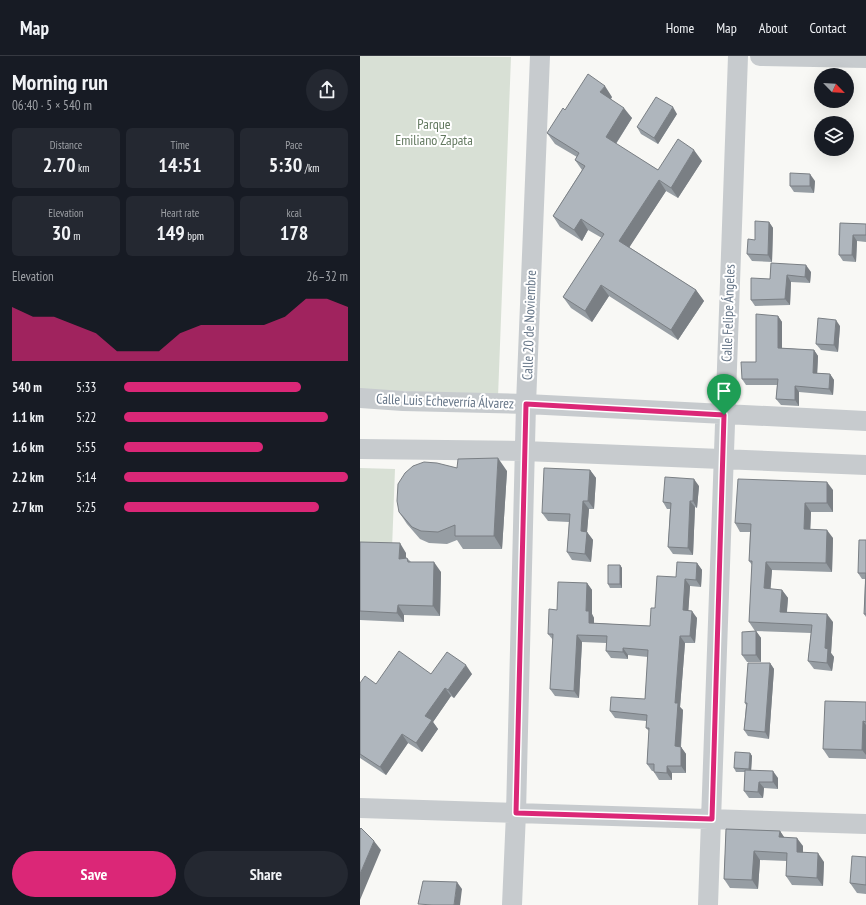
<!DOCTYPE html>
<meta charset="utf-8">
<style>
body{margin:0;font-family:"PT Sans Narrow",sans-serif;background:#242831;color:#f1f3f6;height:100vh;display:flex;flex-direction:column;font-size:15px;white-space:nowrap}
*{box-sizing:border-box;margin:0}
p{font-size:13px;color:#9ea1a6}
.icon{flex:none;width:22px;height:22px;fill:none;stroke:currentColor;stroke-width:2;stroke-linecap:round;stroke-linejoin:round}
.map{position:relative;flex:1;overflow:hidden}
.details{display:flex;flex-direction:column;background:#171b24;width:360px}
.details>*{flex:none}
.needle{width:26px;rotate:115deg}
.fabs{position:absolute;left:454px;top:12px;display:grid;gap:8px}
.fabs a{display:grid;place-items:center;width:40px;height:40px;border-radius:50%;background:#171b24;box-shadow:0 4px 16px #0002;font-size:20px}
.pin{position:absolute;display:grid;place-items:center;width:34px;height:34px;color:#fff;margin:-41px -17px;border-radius:50% 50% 50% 0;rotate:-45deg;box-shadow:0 0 4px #0007}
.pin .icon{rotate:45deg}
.round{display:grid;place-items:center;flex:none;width:42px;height:42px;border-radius:21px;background:#242831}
.summary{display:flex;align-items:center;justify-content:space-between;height:68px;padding:0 12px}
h1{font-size:22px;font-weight:700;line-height:30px}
.metrics{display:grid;grid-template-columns:repeat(3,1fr);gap:6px;height:68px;padding:4px 12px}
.metrics div{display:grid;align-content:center;border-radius:6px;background:#242831;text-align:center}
.metrics b{font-size:20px;font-weight:700}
.metrics small{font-size:11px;font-weight:400}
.metrics p{font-size:11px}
.chart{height:112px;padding:8px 12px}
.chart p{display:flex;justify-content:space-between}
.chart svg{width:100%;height:72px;margin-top:4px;fill:#db2777;opacity:.7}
.action{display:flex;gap:8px;margin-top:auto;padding:8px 12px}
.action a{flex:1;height:46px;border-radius:24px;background:#db2777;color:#fff;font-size:16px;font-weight:700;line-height:46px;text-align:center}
.action a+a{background:#242831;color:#f1f3f6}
ul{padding:0 12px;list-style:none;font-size:13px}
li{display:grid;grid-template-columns:64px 48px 1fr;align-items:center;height:30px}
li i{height:10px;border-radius:5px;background:#db2777}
header{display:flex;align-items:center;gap:24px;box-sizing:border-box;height:56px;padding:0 20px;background:#171b24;border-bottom:1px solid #363941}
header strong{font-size:19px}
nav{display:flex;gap:22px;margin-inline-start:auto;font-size:14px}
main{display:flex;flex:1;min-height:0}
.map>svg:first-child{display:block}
.green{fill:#d8e0d5}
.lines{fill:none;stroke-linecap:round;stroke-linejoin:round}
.minor{stroke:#c7cbce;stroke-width:20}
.wall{fill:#969da3}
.shaded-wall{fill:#7a7f84}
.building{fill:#afb6bd;stroke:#7a7f84}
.route-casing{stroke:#fff;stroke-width:8}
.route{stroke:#db2777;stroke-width:5}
.labels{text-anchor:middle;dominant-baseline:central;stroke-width:4;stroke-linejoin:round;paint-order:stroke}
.park-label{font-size:14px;fill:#637960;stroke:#fff}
.street-label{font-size:14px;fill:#657587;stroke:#fff}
</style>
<header>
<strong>Map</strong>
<nav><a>Home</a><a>Map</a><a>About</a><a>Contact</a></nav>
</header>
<main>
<section class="details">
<div class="summary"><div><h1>Morning run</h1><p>06:40 · 5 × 540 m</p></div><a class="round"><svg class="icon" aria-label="share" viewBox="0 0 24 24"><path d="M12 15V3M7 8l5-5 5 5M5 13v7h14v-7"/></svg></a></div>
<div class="metrics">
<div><p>Distance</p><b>2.70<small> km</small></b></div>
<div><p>Time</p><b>14:51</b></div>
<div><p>Pace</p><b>5:30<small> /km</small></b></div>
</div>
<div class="metrics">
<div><p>Elevation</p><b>30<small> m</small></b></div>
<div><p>Heart rate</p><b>149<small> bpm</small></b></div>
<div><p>kcal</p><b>178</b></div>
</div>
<div class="chart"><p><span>Elevation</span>26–32 m</p>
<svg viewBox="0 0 160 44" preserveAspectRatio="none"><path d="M0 44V11L10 17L20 17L30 22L40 27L50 38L60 38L70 38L80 27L90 22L100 22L110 22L120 22L130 17L140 6L150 6L160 11V44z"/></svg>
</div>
<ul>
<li><b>540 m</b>5:33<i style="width:79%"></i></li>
<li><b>1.1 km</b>5:22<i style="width:91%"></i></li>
<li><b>1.6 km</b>5:55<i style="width:62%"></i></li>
<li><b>2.2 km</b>5:14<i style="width:100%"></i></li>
<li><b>2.7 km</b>5:25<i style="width:87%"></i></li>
</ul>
<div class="action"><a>Save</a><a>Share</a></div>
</section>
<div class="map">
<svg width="506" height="849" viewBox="0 0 506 849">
<rect width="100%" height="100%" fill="#f8f8f5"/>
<path class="green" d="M0,0L151,1L138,341L0,333Z
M0,412L35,413L32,493L0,492Z"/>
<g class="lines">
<path class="minor" d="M400,0L506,2
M0,342L43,345L166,348L506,365
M0,393L164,395L506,409
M0,752L506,768
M152,849L156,757L166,348L180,0
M348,849L378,0"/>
</g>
<path class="wall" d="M252,41L251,43L272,62L256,88L298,114L342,105L318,142L306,135L269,191L336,234L344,245L318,284L249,240L232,266L211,252L203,241L242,182L228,174L222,185L200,171L193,160L222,114L215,104L217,101L195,88L187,77L205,54Z
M317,58L298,88L281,78L277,71Z
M455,125L454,137L434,136L430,130Z
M409,166L413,172L412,206L392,205L387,198L395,184Z
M480,167L506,168V186L497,185L496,206L483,205L479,199Z
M411,207L451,216L450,227L431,226L430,249L395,250L391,244L410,223Z
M418,260L422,266V292L454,294L458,300L457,317L470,318L474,324L473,339L439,336V350L421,349L416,343L417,329H386L382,323L396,306Z
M480,270L478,296L461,294L456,288Z
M97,412L147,415L142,493H103L97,484L87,488L69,487L60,483L47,468L39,456Z
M230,414L236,422L234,453H229L227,476L233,484L231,506L212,504L207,496L209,466L188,465L182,457Z
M339,430L337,452L335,451L333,499L313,498L308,491L310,453H307L303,446Z
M473,434V456H451L450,473L473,482L472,516L412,514L410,533L422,534L428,542L427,556L473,566L471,597L474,601L472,615L454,613L448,605L451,577L395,575L389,566L392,509L389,505L390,476H380L375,467Z
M506,484V561L504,558L505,523H502L498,517Z
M0,486L46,497V502H47L51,506L81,516L80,560L44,559V566L0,564Z
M337,507L342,514L341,531L330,530L328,555L337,562L335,587H325L320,651L323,654L321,691L326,698V717H312V724H299L294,716V715H292L287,708L289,675L286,672V665L255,662L250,655L285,643L288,601L268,599V603L251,602L246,595V587L222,586L219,642L195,640L190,633L193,584L188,578L197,554L227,527L232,534V558L234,562V567L290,570L295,552L316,521Z
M260,509L262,512V532H250L248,528Z
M396,575L401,582V606H387L382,599Z
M410,607L414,613L409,683L388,680L384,674L386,649L385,647Z
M71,618H112L94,642L91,640L73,666L78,673L62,696L48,687L26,719L0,702V627L16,628Z
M506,646V703L469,702L463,693Z
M390,697L392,700L391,714L418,722V733L404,732L403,742H389L384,735L385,716H376L374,712Z
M366,773L420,775L424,781L443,790V797L464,806L463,830L432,829L426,820L427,805L400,804L398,833L370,832L364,823Z
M506,801V838L497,837L490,827Z"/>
<path class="shaded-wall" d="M245,30L252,41L248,47L240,36Z
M313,51L317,58L298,88L294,82Z
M264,52L272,62L253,92L246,81Z
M334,94L342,105L318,142L311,132Z
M450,118L455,125L454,137L450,130Z
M299,124L306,135L267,195L259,185Z
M221,163L228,174L222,185L214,174Z
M409,166L413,172L412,206L408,199Z
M493,179L497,185L496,206L492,199Z
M446,209L451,216L450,227L445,221Z
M427,219L431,226L430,249L425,243Z
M241,229L249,240L232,266L225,255Z
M336,234L344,245L318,284L311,274Z
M418,260L422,266V298L418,292Z
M476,264L480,270L478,296L474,289Z
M454,294L458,300L457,322L453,317Z
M470,318L474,324L473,339L469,333Z
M435,330L439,336V350L435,344Z
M138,402L147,415L142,493L134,480Z
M230,414L236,422L234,453L228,445Z
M334,423L339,430L337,452L333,445Z
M467,426L473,434V456L467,447Z
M223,445L229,453L227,476L233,484L231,506L225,498L221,475Z
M330,445L335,451L333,499L328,492Z
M445,447L451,456L450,482L444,473Z
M467,474L473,482L472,516L466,507Z
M40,487L46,497V512L39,503Z
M74,506L81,516L80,560L73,550Z
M406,506L412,514L410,541L404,532Z
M337,507L342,514L341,531L336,524Z
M260,509L262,512V532L260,528Z
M325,523L330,530L328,561L323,554Z
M227,527L232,534V558L234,562V574L229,567L226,555Z
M422,534L428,542L426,564L420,556Z
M38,549L44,559V566L37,557Z
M332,555L337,562L335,587L330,580Z
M467,558L473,566L471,597L474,601L472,615L467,607L465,592Z
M396,575L401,582V606L396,599Z
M217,579L222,586L219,642L214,635Z
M320,580L325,587L320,651L323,654L320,698L315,690V647Z
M263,592L268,599V603L263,596Z
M410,607L414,613L409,683L405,676Z
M106,609L112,618L94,642L88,634Z
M85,632L91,640L73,666L78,673L62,696L56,687L65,660Z
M503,665L506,669V699L502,694Z
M42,678L48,687L26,719L20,711Z
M321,691L326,698V717L321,710Z
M390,697L392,700L391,717L389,713Z
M307,710L312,717V724L307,717Z
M413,715L418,722V733L413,726Z
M399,726L404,732L403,742L398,736Z
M420,775L426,784L419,781Z
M437,782L443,790V805L437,796Z
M14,785L21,794L0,844V818Z
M394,795L400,804L398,833L392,824Z
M458,797L464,806L463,830L457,822Z
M97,826L102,833L100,849H94Z"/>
<path class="building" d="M228,18L245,30L240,36L264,52L246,81L298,114L318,83L334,94L311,132L299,124L259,185L336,234L311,274L241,229L225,255L203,241L244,178L221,163L214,174L193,160L225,110L215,104L219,97L187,77L203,52L205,54Z
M296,41L313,51L294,82L277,71Z
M430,117L450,118V130H430Z
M395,165L409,166L408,199L387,198L388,183L395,184Z
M480,167L506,168V179H493L492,199H479Z
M411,207L446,209L445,221L427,219L425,243L391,244V222L410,223Z
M396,258L418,260V292L454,294L453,317L470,318L469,333L435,330V344L416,343L418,323H382L381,306H396Z
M458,262L476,264L474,289L456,288Z
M138,402L134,480H95V469L78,476L61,475L52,471L39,456L37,445L38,428L45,417L53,410L64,406L77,407L97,412L98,403Z
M184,412L230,414L228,445H223L221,475L227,476L225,498L207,496L210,458L182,457Z
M305,421L334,423L333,445H330L328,492L308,491L311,447L303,446Z
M378,423L467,426V447H445L444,473L467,474L466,507L406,506L404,532L422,534L420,556L467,558L465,592L468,593L467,607L448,605L452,569L389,566L392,505H389L391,468L375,467Z
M499,484H506V558H504L506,517H498Z
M0,486L40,487L39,503L47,502L48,506H74L73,550L38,549L37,557L0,555Z
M317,506L337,507L336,524L325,523L323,554L332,555L330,580H320L315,647H318L315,690L321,691V710H307V717L294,716V708H287L289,672H286L287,659L250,655L251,641L285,643L288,594L263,592V596L246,595L247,580L217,579L214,635L190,633L193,578H188L189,553L197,554L198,526L227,527L226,555H229V567L290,570L291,552H295L297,520L316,521Z
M248,509H260V528H248Z
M396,575V599H382V576Z
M39,595L71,618L87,596L106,609L88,634L85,632L65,660L72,664L56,687L42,678L20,711L0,698V627L5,620L16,628Z
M388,607H410L405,676L384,674L387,647H385Z
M465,645L506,646V666L503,665L502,694L463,693Z
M375,696L390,697L389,713L374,712Z
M385,714L413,715V726H399L398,736L384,735Z
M1,772L14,785L0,818V773Z
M366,773L420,775L419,781L437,782V796L458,797L457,822L426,820L427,797L394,795L392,824L364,823Z
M492,800L506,801V829L490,827Z
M63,825L97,826L94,849H73L58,848Z"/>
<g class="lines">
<g class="route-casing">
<path id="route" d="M166,348L364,359L352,763L156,757Z"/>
</g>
<use href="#route" class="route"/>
</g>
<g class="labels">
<g class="park-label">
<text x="74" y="68">Parque<tspan x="74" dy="16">Emiliano Zapata</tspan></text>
</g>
<g class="street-label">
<text transform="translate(368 257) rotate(-88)">Calle Felipe Ángeles</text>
<text transform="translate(169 269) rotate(-88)">Calle 20 de Noviembre</text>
<text transform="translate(85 345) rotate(2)">Calle Luis Echeverría Álvarez</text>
</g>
</g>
</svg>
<div class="fabs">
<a><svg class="needle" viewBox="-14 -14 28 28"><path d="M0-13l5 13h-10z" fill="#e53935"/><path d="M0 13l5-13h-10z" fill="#9ea1a6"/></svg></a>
<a><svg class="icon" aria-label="layers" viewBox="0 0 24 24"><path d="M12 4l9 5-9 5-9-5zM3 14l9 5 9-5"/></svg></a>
</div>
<div class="pin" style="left:364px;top:359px;background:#1e9e55"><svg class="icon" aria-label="arrive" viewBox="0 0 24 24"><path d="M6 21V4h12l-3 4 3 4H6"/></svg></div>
</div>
</main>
